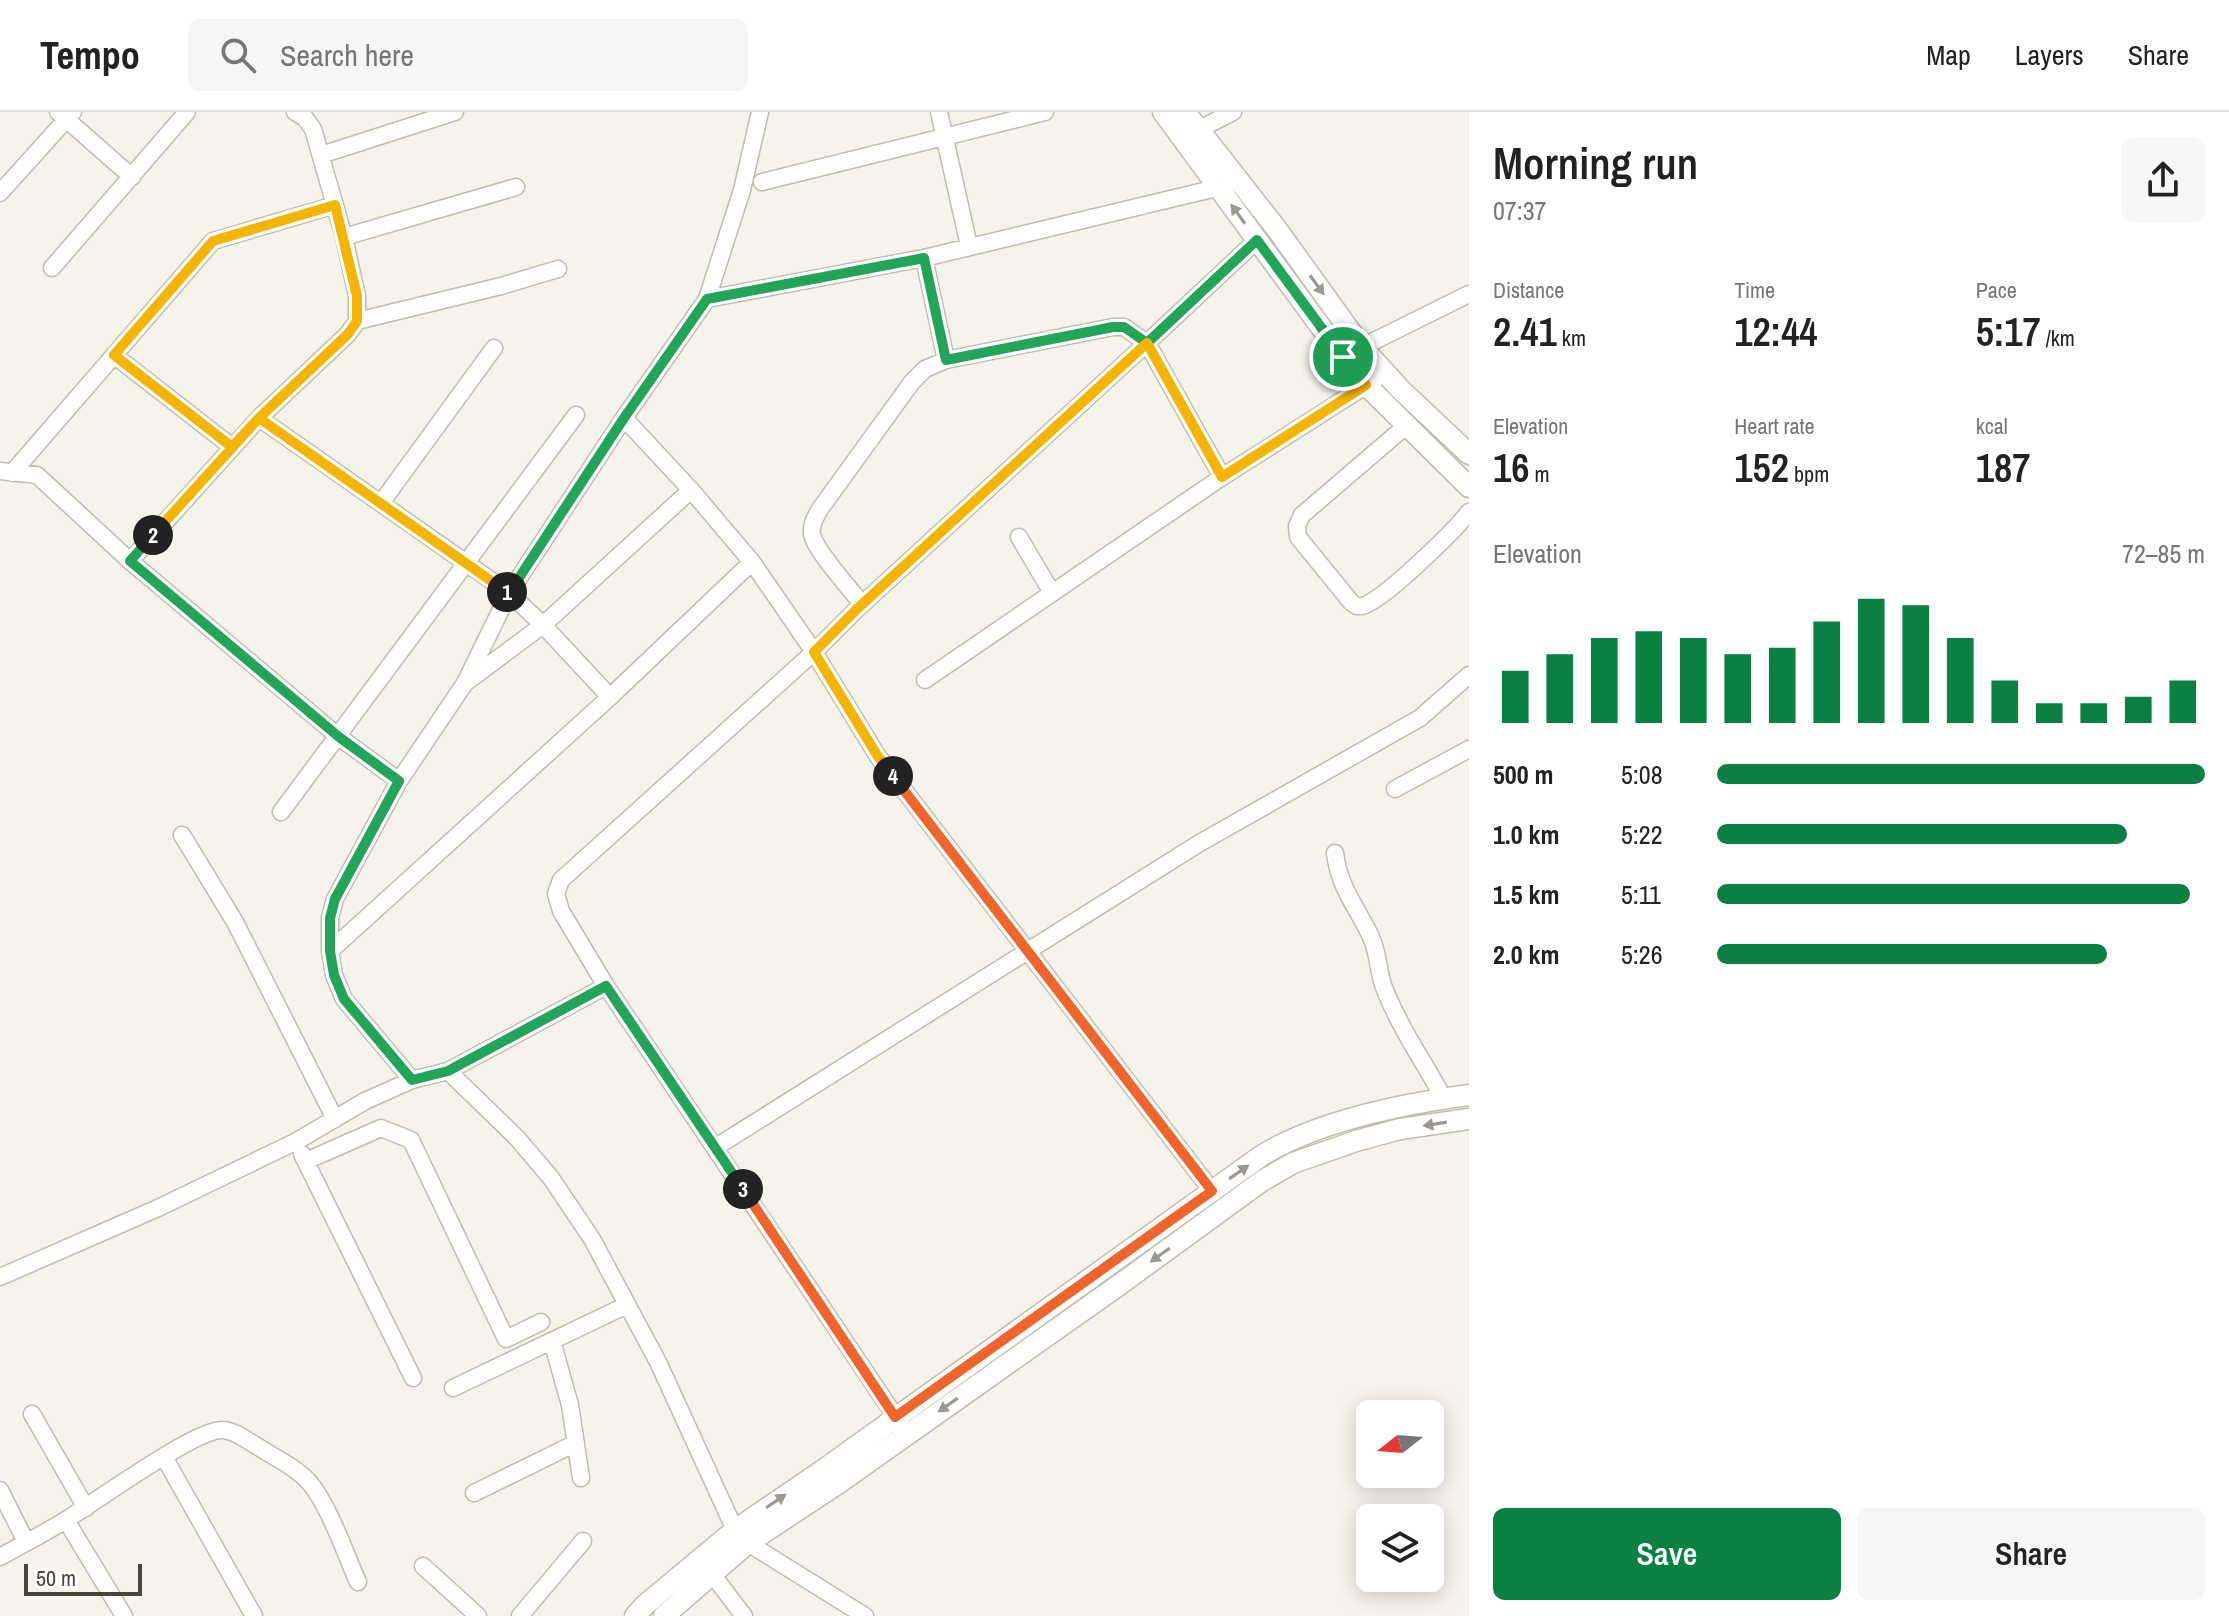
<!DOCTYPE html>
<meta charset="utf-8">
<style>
body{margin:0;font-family:"Archivo Narrow",sans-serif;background:#f6f6f6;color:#222;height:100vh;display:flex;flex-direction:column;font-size:30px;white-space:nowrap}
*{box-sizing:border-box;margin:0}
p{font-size:26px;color:#767676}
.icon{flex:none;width:44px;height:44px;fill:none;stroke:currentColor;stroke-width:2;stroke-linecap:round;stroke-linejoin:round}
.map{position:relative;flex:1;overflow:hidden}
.details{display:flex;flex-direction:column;background:#fff;width:760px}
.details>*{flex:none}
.needle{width:52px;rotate:253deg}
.buttons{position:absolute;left:1356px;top:1288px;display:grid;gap:16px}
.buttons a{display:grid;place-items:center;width:88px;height:88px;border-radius:12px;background:#fff;box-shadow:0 4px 20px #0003;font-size:40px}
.scale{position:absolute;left:24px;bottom:20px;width:118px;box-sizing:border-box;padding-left:8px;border:4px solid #4b4538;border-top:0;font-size:22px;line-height:28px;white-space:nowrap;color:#4b4538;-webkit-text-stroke:6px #fff;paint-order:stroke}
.pin{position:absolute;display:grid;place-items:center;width:68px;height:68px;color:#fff;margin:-34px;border:4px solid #fff;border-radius:50%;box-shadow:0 2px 8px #0007}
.km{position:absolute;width:40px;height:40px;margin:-20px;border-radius:50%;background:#222;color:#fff;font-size:22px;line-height:40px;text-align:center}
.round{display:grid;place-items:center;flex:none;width:84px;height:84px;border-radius:12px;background:#f6f6f6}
.head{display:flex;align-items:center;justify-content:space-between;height:136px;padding:0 24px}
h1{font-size:44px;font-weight:600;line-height:60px}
.stats{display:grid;grid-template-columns:repeat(3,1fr);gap:12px;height:136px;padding:8px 24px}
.stats div{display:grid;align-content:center}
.stats b{font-size:40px;font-weight:600}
.stats small{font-size:22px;font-weight:400}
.stats p{font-size:22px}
.chart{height:224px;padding:16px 24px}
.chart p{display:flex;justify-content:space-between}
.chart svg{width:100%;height:144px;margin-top:8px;stroke:#0b8043;stroke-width:6}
.action{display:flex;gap:16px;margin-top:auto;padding:16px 24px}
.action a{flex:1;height:92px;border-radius:12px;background:#0b8043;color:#fff;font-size:32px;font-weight:600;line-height:92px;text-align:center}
.action a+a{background:#f6f6f6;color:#222}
ul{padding:0 24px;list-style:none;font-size:26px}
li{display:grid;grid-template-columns:128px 96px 1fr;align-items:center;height:60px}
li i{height:20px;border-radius:10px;background:#0b8043}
header{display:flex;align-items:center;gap:48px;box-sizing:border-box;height:112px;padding:0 40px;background:#fff;border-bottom:2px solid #e0e0e0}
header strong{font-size:38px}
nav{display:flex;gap:44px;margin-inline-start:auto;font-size:28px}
.search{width:560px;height:72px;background:#f6f6f6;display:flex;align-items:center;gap:20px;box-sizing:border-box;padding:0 28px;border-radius:12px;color:#767676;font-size:30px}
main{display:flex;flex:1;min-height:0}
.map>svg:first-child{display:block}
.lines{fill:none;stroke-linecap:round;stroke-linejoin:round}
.minor-casing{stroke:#c2bcac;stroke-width:19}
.tertiary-casing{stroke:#c2bcac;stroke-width:23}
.minor{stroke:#fff;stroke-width:16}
.tertiary{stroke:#fff;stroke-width:20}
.oneway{fill:#9c9992}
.split-1-casing{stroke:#fff;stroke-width:16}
.split-2-casing{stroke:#fff;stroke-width:16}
.split-3-casing{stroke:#fff;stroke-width:16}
.split-4-casing{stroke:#fff;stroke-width:16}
.split-5-casing{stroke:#fff;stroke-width:16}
.split-1{stroke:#22a559;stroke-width:10}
.split-2{stroke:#f5b400;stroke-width:10}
.split-3{stroke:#22a559;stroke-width:10}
.split-4{stroke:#f0652b;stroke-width:10}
.split-5{stroke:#f5b400;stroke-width:10}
</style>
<header>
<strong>Tempo</strong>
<div class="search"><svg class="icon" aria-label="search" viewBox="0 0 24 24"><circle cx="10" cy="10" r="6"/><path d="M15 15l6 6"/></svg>Search here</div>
<nav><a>Map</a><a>Layers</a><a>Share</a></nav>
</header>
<main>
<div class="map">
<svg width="1469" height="1504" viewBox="0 0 1469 1504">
<rect width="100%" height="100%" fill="#f6f3eb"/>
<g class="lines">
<g class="minor-casing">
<path id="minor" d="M58,0L132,65
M939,0L969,134
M1188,23L1233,0
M321,43L455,0
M762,70L1045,0
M0,81L73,0
M344,125L516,75
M924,146L946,248
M52,156L187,0
M707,187L924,146L1229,73
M357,209L501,174L558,157
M1352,240L1469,182
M114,243L232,335
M259,306L348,222L357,209V184L344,125L313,17L305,6L295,0
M624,306L691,378L752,450L814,540L877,643L1212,1079
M1407,313L1302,403L1297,414L1298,425L1351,490C1355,493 1356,495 1362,494C1382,490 1455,418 1469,400
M0,359L37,363L130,449
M12,361L213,129L335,93
M381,391L494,236
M1019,425L1052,481
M862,492C851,478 814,437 812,422C811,412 815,406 820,397L912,270L925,257L946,248L1113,215H1124L1147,231L1257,128
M925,568L1222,365L1376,267
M610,585L543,513L691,378
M399,669L465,571L509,481L543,513L465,571
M1395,677L1469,637
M281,700L576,303
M182,723L235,810L335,1007
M1335,741C1339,776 1357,795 1371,825C1378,840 1378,857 1383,873C1398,913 1424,950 1444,987
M330,839V806L335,787L399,669L339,625L130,449L259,306L509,481L624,306L707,187L742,78L760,0
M606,874L561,799L556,782L561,768L814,540L857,497L1147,231L1222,365
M448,959L517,1026L551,1066L592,1127L658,1250L735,1418L748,1431L865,1504
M412,968L344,887L334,863L330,839L610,585L752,450
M716,1035L1198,732L1420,606L1469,563
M302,1042L413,1266
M306,1049L381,1016L411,1028L506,1227L541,1210
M0,1165L158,1096L297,1029L365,989L412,968L448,959L606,874L903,1316
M552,1229L570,1293L581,1366
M453,1276L627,1193
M32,1302L86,1396
M164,1345L254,1504
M0,1378L26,1430
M474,1381L576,1331
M66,1408L124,1504
M0,1445C23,1432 47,1420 69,1406C97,1389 196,1317 222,1318C235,1318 249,1330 260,1336C277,1347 297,1356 310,1371C330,1396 345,1441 358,1470
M423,1454L478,1504
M712,1462L744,1504
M520,1504L583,1429"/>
</g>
<g class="tertiary-casing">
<path id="tertiary" d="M1163,0L1343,245L1366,273L1469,375
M1185,0L1276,116L1361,234L1401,278L1469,342
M635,1504L645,1493L735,1418L823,1358L1261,1044C1318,1009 1403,992 1469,983
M664,1504L748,1431L836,1373L1119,1173L1262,1069L1293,1051L1356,1029L1400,1017L1469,1007"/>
</g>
<use href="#minor" class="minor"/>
<use href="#tertiary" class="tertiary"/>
</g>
<defs><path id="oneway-solid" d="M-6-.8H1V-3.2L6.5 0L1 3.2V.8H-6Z" transform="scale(2)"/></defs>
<g class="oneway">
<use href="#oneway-solid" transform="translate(1238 102) rotate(-126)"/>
<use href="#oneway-solid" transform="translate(1317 173) rotate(54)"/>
<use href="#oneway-solid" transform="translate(1435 1012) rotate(171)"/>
<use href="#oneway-solid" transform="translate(1239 1060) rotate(-35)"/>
<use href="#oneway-solid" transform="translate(1160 1143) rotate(144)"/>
<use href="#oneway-solid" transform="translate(948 1293) rotate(145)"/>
<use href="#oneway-solid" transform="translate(776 1389) rotate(-34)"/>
</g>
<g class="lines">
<g class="split-1-casing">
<path id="split-1" d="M507,480L509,481L624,306L707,187L924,146L946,248L1113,215H1124L1147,231L1257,128L1343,245"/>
</g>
<g class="split-2-casing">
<path id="split-2" d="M153,423L259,306L348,222L357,209V184L335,93L213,129L114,243L232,335L259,306L507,480"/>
</g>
<g class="split-3-casing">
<path id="split-3" d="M153,423L130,449L339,625L399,669L335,787L330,806V839L334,863L344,887L412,968L448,959L606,874L743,1077"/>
</g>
<g class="split-4-casing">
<path id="split-4" d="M743,1077L895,1305L1212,1079L893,664"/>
</g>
<g class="split-5-casing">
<path id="split-5" d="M893,664L877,643L814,540L857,497L1147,231L1222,365L1366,273L1343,245"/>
</g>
<use href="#split-1" class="split-1"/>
<use href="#split-2" class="split-2"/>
<use href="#split-3" class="split-3"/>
<use href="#split-4" class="split-4"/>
<use href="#split-5" class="split-5"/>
</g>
</svg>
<div class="buttons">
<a><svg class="needle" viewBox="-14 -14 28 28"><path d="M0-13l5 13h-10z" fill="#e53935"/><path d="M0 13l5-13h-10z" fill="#767676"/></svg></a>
<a><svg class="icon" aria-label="layers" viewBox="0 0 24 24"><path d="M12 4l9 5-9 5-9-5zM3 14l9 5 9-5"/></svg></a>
</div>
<div class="scale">50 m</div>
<div class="pin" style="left:1343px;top:245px;background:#1e9e55"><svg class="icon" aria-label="arrive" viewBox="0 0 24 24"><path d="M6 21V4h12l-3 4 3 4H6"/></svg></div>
<b class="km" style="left:507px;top:480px">1</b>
<b class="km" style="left:153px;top:423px">2</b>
<b class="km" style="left:743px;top:1077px">3</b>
<b class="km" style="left:893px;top:664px">4</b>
</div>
<section class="details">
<div class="head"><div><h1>Morning run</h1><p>07:37</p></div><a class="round"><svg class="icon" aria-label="share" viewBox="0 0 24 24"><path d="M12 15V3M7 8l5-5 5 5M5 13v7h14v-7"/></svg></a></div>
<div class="stats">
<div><p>Distance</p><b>2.41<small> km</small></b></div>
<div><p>Time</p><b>12:44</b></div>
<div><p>Pace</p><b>5:17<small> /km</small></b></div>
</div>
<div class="stats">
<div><p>Elevation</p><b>16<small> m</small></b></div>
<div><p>Heart rate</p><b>152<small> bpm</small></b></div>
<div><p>kcal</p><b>187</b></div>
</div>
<div class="chart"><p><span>Elevation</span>72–85 m</p>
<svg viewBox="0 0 160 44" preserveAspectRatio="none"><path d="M5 44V28M15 44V23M25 44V18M35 44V16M45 44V18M55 44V23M65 44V21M75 44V13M85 44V6M95 44V8M105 44V18M115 44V31M125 44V38M135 44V38M145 44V36M155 44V31"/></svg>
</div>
<ul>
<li><b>500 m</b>5:08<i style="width:100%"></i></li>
<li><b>1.0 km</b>5:22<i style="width:84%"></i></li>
<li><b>1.5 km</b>5:11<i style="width:97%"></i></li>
<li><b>2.0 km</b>5:26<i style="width:80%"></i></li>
</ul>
<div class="action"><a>Save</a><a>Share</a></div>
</section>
</main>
